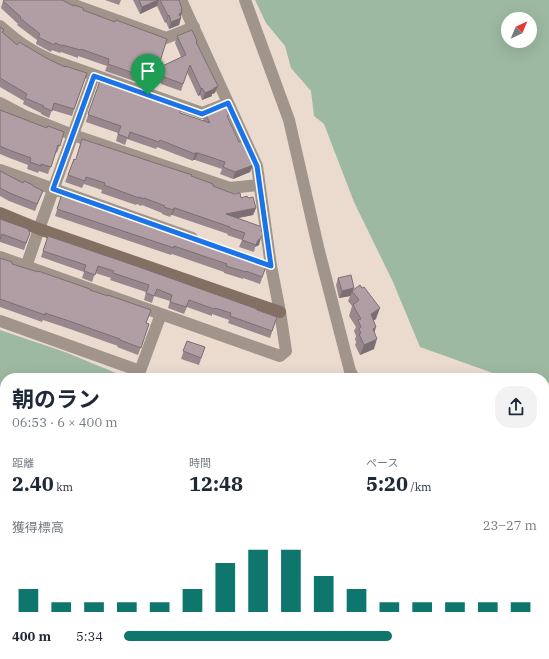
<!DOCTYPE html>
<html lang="ja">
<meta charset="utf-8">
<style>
body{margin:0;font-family:"IBM Plex Serif","Noto Sans JP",serif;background:#f2f2f3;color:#1f2937;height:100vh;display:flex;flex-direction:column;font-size:15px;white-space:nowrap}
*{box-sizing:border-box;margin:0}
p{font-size:13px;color:#747a83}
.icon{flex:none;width:22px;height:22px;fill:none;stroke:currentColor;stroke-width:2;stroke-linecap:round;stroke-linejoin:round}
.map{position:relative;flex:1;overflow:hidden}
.drawer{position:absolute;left:0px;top:373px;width:549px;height:286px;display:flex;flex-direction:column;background:#fff;border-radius:16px 16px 0 0;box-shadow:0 4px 16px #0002}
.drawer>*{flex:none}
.needle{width:26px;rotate:44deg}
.tools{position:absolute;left:501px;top:12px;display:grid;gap:8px}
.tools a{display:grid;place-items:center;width:36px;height:36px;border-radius:50%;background:#fff;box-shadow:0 4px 16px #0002;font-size:20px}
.pin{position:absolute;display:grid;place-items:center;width:34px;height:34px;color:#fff;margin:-41px -17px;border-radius:50% 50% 50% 0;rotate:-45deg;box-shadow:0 0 4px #0007}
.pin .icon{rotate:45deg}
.round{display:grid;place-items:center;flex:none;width:42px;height:42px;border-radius:16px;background:#f2f2f3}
.headline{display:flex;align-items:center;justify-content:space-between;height:68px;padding:0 12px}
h1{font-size:22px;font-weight:700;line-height:30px}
.stats{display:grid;grid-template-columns:repeat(3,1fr);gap:6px;height:68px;padding:4px 12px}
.stats div{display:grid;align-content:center}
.stats b{font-size:20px;font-weight:700}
.stats small{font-size:11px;font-weight:400}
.stats p{font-size:11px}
.chart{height:112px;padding:8px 12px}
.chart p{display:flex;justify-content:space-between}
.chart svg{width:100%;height:72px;margin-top:4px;stroke:#0f766e;stroke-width:6}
ul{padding:0 12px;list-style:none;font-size:13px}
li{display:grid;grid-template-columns:64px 48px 1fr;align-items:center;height:30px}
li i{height:10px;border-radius:5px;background:#0f766e}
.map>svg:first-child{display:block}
.forest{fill:#9db9a1;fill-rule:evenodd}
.water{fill:#99b6cd}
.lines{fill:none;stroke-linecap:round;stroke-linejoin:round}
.stream{stroke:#99b6cd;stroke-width:3.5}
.street{stroke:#a1948b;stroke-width:12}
.secondary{stroke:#837063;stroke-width:12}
.primary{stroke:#6d5747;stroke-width:12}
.rail{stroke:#3b352f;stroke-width:3;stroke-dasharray:5 5;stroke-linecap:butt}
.wall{fill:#98888e}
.shaded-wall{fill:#7c6f74}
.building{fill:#b19ea5;stroke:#7c6f74}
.route-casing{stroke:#fff;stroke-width:8}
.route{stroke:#1a73e8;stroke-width:5}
</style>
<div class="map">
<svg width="549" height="659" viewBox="0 0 549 659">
<rect width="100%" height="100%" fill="#ebdbcf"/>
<path class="forest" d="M255,0H549V383L544,382V378L504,377L420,347L393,282L354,202L324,124L314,116L311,91L291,68L285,46L266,23ZM508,19H530V41H508Z
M0,330L65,352L128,378H5V424H0Z"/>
<path class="water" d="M544,551H549V596H544Z
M5,625V654H288L282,657L270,659H0V626Z
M365,654H451L448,659H366Z"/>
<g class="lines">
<path class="stream" d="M544,492L549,491
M0,503H5"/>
<path class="street" d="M62,0L63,1L166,38L194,27
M245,0L289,120L319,251L350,371L354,378
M0,26C17,41 29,50 49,59L202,113L228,103
M0,103L25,116L73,135L230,188L259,185
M0,170L192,238
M0,257L280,356L286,351L280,312L271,266L257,166L181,0
M26,267L39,229L94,76
M0,321L140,371L161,314
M0,543L5,544
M0,588H5"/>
<path class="secondary" d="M0,213L39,229L280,312
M544,485H549
M0,496H5"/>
<path class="primary" d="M544,642L549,640
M510,659L520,654"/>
<path class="rail" d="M0,449L5,450
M0,455L5,456"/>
</g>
<path class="wall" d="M105,0H121L119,5Z
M133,0H179L182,12L179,25L169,29L166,22L165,23L157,6L140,14Z
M3,1L74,6L83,10L158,68L181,57L175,43L177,36L197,41V43L215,93L212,94V96L202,100L200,95L198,96L187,72L181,91L161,84V83L136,74L134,81L105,71L107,66L78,56V58L61,52L60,53L52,50L51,52L36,44L37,40L17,25L18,24L1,8Z
M0,27L4,30L3,33L17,45L65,67L87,73L72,116L52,110L49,118L41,114V113L23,104L24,101L0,87Z
M101,78L130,91L180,113L203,121V120L205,113L228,118L239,142L253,165L250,172L233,179L220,174L222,169L195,160H193V161L157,147L156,149L127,139L125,145L116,141L118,133L86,122V121Z
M0,110L47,128L64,132L57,153L56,152L48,174L39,171L38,173L27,169L28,165L7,157L0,154Z
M74,159L191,176L213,186L241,198H248L256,208L253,215L238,218L259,245L255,247L254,252L239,247L242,240L227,235L228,234L172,215H171L170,217L162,214V213L142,205L141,206L137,204L136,205L101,193L102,190L84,184L82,188L65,182Z
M0,171L23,183L43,191L35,211L9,201L0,196Z
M62,194L76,200L105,210L132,218L267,264L260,284L243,278V279L224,273V272L172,254L171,255L55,216Z
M0,219L30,233L24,250L0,242Z
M48,236L277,317L270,338L228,323L229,320L212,314V316L187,307L184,314L168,308L170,301L154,296L152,303L144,300L146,292L110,280L111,278L95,273L92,282L82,278L84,272L41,257Z
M0,258L12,264L90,290L146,323L149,324L138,355L117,347L118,346L67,328L43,320L42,322L0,307Z
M338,278L354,288L353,290L376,319L373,320L374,333V349L360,355L355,345L356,342L355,339L356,336L354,331L356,327L349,316L352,306L348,301L350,296L339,298L336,285Z
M187,341L205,347L199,365L181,359Z"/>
<path class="shaded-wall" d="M158,0H159L157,6L140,14L142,7Z
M181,9H182L181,13L182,12L180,18H181L179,25L169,29L171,22Z
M169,15L166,22L165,23L168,16Z
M218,86L215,93L212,94V96L202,100L205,93Z
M202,88L200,95L198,96L201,89Z
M195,153H198L195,160H193Z
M253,165L250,172L233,179L235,172Z
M174,208H175L172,215H171Z
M256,208L253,215L223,221L226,214Z
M261,238L259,245L255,247L258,240Z
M354,288L350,296L339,298L342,291Z
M380,308L376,319L367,325L371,314Z
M376,327L373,338V329Z
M377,339L374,349L360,355L364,345Z
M0,565H5V572H0Z"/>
<path class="building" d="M5,0H62L74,6V5L83,8V10L115,22L116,20L167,39L158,68L186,55L177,36L192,30L197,41L196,42L218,86L214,88V89L205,93L202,88L201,89L190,65L183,84L164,77V76L139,67L136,74L108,64L109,59L81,49L80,50L63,45V46L55,43L54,45L38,37L40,34L20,18L21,17L3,1Z
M139,0H158L142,7Z
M160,0H179L182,9H181L182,12L179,14L181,18L171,22L169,15L168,16Z
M0,27L4,30L2,32L17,45L19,42L48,59L65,67V66L87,73L74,109L54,103L52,111L43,107L44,106L25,98L27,94L0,78Z
M101,78L131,88L130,91L181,108L180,113L210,123L205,113L225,106L229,115L227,116L239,142L243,140L253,165L235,172L223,167L225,162L198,153H195V154L160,140L159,142L130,132L128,138L118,134L121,126L89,115L88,114Z
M0,110L47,128L48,126L64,132L60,146L58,145L51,167L41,164V166L30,162L31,158L9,150L0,146Z
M82,139L192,175L191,176L213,184V186L234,194L240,193L241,198L247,196L248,198L253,197L256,208L226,214L262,227L261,230L263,234L261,238L258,240L256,245L242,240L245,233L230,228V227L175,208H174L173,210L164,207L165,206L144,198V199L139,197V198L104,185L105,183L86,177L85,181L68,175L74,159L75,160L76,159Z
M0,171L23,183L24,181L33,185V186L43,191L37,204L12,194L0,188Z
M64,193L77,198L76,200L105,210L106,207L132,217V218L165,230L183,235L267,264L262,277L246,271V272L226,266L227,264L174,246V248L57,209L62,194L64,195Z
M0,219L28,229L30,233L26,243L2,234L0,239Z
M48,236L139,267L257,309V310L277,317L272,331L230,316L231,313L215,308L214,309L189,300L186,307L170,302L172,295L157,289L154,296L146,293L149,285L113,273L114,271L98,266L95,275L84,271L86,265L43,251Z
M0,258L12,262V264L38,272V271L90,289V290L108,296V295L151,310L146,323L149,324L141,348L120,340V339L69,321L45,313V315L0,299Z
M351,275L354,288L342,291L338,278Z
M360,285L362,288L364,287L380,308L371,314L376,327L373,329L377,339L364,345L359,334L361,333L359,329L361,327L358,320L361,319L353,305L359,300L352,291Z
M187,341L205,347L201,358L183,351Z
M0,542L5,544V565H0Z"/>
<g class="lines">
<g class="route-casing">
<path id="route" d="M94,76L202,114L228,103L257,166L271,266L53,189Z"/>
</g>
<use href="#route" class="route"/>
</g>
</svg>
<div class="tools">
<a><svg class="needle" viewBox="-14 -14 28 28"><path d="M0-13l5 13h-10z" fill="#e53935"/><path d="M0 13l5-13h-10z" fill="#747a83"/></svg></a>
</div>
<div class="pin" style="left:148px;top:95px;background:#1e9e55"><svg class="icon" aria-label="arrive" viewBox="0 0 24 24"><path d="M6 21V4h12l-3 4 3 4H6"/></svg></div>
<section class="drawer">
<div class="headline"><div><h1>朝のラン</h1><p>06:53 · 6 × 400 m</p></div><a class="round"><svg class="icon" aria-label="share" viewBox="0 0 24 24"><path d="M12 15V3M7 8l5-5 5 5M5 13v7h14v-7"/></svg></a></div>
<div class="stats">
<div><p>距離</p><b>2.40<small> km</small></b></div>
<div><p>時間</p><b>12:48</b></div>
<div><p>ペース</p><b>5:20<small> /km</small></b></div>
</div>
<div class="chart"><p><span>獲得標高</span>23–27 m</p>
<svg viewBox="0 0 160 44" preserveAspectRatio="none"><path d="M5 44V30M15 44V38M25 44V38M35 44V38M45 44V38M55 44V30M65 44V14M75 44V6M85 44V6M95 44V22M105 44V30M115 44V38M125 44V38M135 44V38M145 44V38M155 44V38"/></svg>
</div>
<ul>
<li><b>400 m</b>5:34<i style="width:65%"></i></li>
</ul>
</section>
</div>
